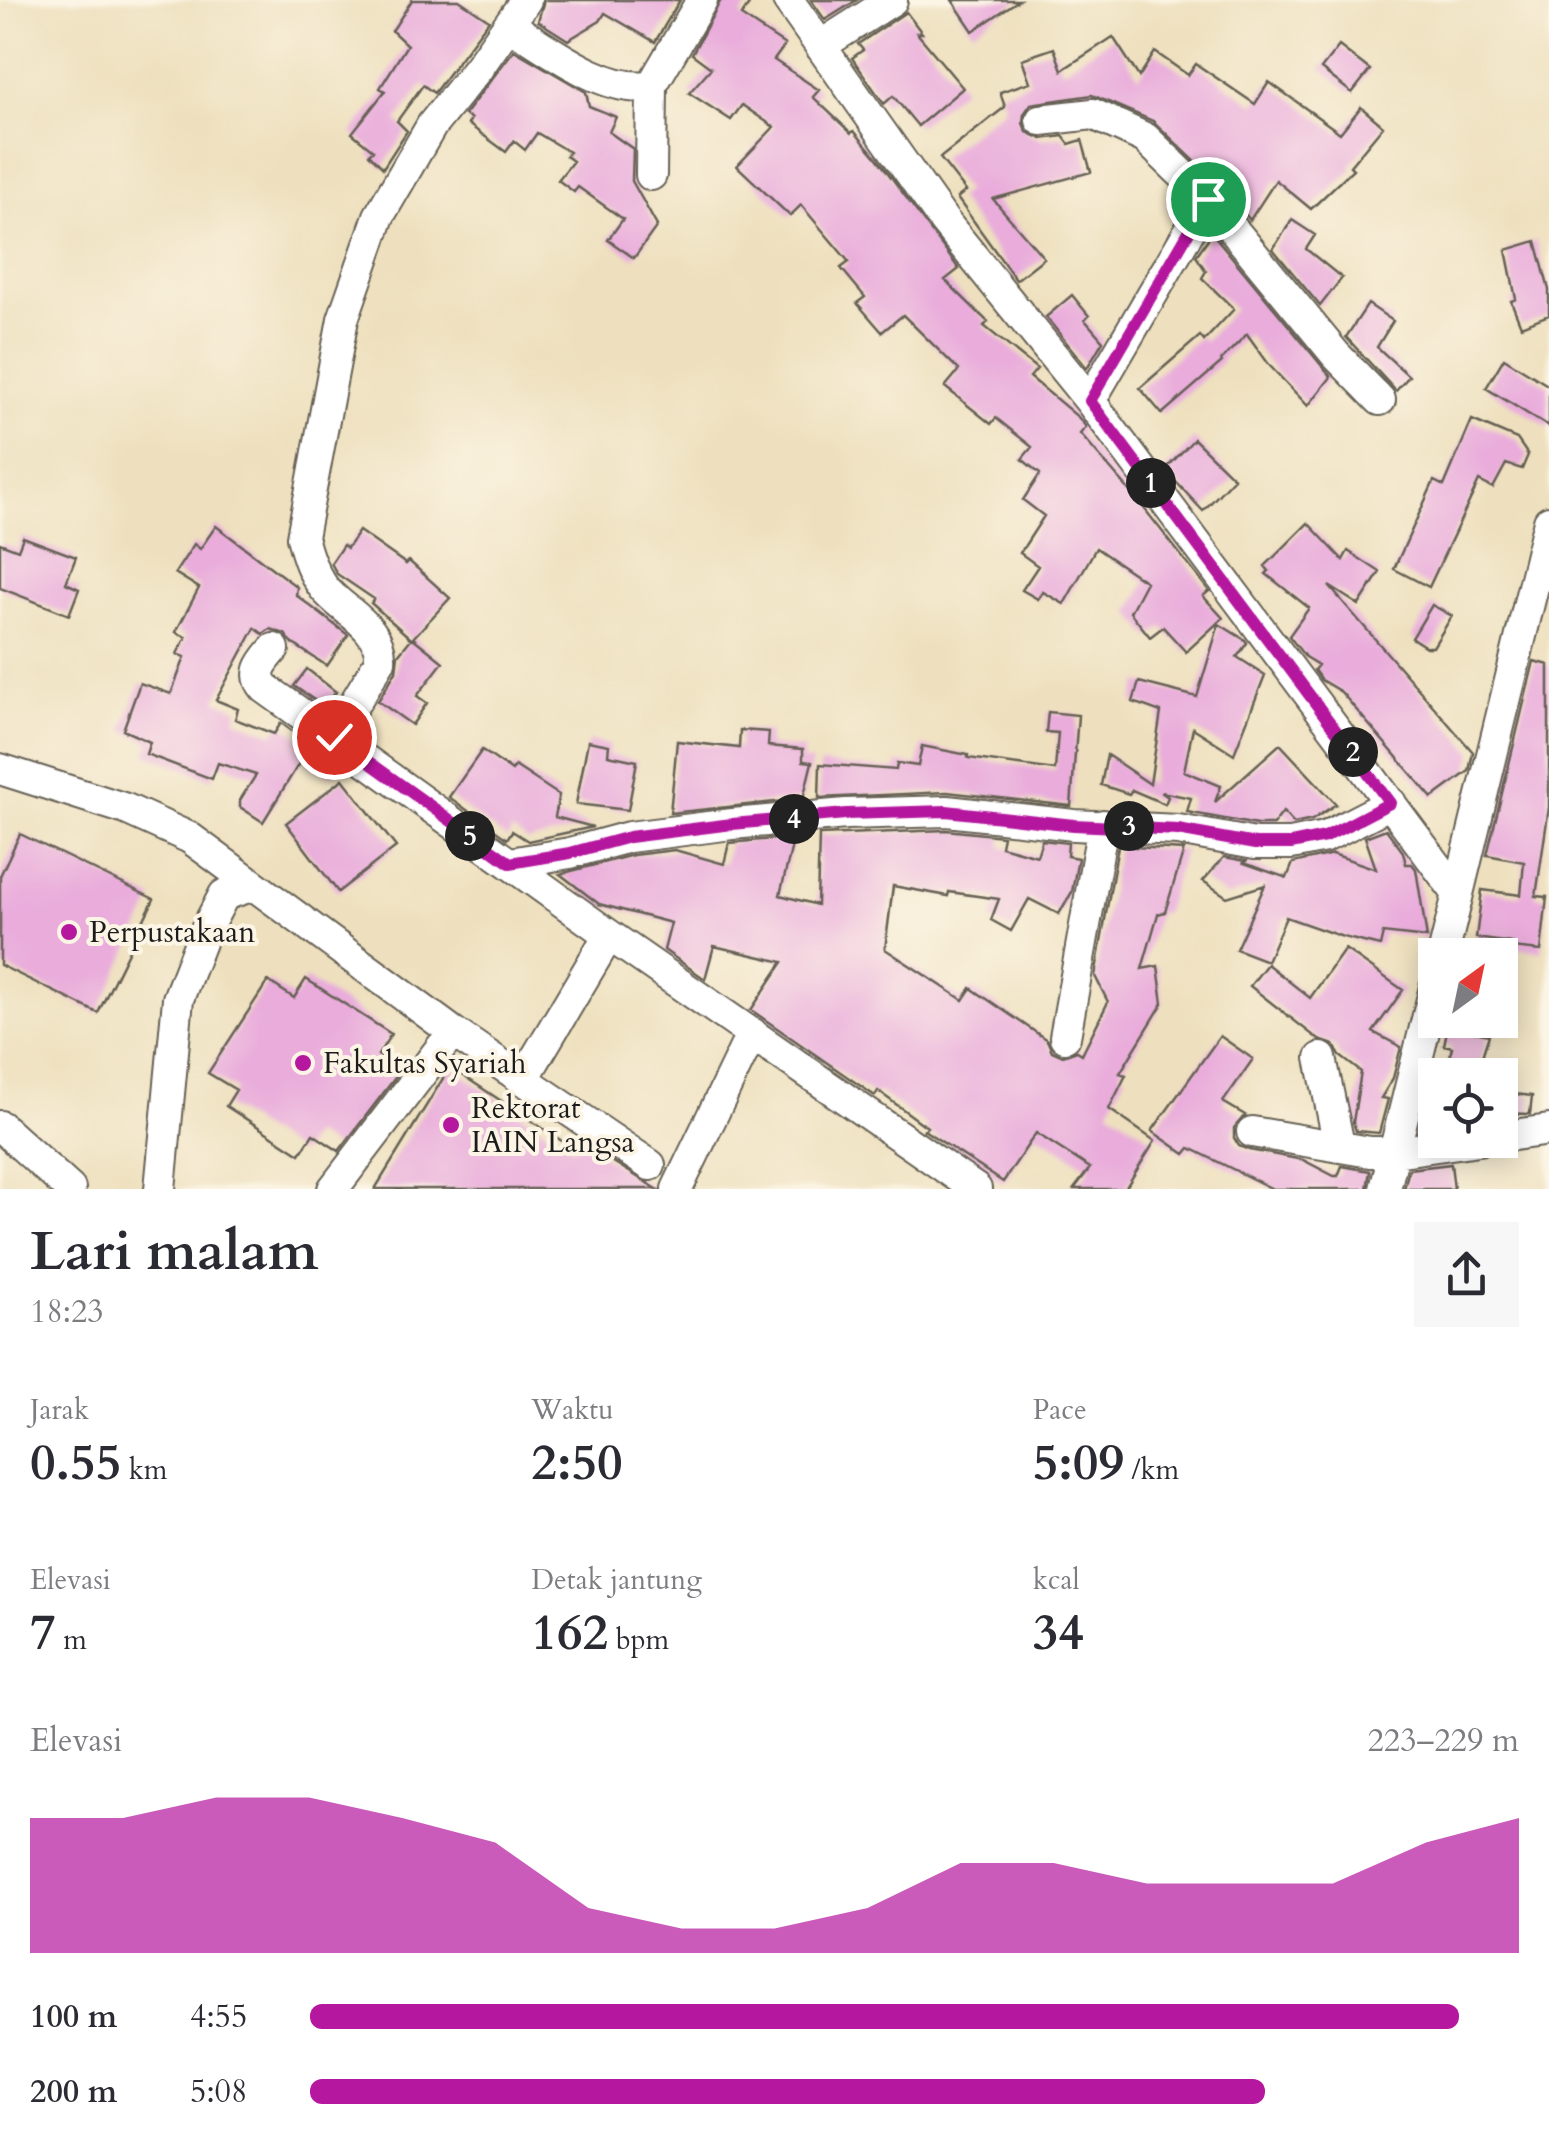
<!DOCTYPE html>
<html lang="id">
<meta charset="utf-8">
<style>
body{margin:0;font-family:Cardo,serif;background:#f7f7f7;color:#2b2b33;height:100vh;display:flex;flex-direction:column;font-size:38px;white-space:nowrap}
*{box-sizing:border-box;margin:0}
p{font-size:32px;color:#7c7c81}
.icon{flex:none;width:55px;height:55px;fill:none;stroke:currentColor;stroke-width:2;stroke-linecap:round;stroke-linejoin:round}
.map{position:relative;height:1189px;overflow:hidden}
.sheet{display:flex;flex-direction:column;background:#fff;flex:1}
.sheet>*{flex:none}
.needle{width:65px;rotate:33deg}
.tools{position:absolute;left:1418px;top:938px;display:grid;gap:20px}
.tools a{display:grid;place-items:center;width:100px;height:100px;border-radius:0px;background:#fff;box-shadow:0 5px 25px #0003;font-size:50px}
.pin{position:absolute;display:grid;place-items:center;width:85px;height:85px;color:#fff;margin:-42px;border:5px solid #fff;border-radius:50%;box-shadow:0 2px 10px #0007}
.km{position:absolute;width:50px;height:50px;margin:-25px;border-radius:50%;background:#222;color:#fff;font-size:28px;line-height:50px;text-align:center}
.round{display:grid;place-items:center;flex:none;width:105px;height:105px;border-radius:0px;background:#f7f7f7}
.head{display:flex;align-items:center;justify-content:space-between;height:170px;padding:0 30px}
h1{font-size:55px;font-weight:600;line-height:75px}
.figures{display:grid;grid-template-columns:repeat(3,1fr);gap:15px;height:170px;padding:10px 30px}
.figures div{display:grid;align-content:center}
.figures b{font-size:50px;font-weight:600}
.figures small{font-size:28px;font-weight:400}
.figures p{font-size:28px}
.chart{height:280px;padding:20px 30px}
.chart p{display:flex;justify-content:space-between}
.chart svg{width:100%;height:180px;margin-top:10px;fill:#b5179e;opacity:.7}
ul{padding:0 30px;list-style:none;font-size:32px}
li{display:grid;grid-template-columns:160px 120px 1fr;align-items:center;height:75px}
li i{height:25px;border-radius:12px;background:#b5179e}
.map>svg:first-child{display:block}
.building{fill:#e9acdb}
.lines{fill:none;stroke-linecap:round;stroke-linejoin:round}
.minor-casing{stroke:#666155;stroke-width:34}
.minor{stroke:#fff;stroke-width:30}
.route-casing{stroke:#fff;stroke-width:20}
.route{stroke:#b5179e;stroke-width:12}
.poi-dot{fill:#b5179e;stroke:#fcf5e5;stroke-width:4}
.labels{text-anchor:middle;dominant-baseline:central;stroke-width:8;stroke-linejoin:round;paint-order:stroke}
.poi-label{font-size:30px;fill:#1c1c1c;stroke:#fcf5e5;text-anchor:start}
</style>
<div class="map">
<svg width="1549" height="1189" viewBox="0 0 1549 1189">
<rect width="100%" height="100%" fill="#fcf5e5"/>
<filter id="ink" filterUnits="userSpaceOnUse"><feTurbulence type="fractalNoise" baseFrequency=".01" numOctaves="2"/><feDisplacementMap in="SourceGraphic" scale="20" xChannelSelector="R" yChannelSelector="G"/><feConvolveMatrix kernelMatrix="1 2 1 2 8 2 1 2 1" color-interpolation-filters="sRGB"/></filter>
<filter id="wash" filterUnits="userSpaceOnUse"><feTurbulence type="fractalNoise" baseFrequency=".0048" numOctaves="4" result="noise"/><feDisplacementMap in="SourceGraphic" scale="40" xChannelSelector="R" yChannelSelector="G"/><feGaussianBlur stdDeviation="2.25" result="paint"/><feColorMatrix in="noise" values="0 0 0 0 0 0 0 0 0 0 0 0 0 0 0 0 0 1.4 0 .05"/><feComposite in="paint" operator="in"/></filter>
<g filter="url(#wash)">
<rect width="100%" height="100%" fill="#eee0be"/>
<g id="blocks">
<path class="building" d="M412,0H459L489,20L434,93L423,85L397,121L407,131L383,168L369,154L373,150L352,133L385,91L380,88L407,45L392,31Z
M544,0H680L655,42L605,13L600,21L568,40L538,21Z
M721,0H752L741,16L785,45L774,60L819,90L813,97L851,133L854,131L877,158L959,269L945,280L988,322L984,326L1037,369L1030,377L1079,418L1086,427L1080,434L1136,498L1209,591L1203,596L1223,618L1186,652L1163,627L1150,637L1130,612L1146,582L1096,548L1064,604L1043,592L1038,599L1022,590L1038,566L1020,553L1044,516L1023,500L1040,474L1022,459L1032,447L996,418L991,424L945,387L959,370L903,315L882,332L857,303L865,297L841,268L849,262L801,205L790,216L737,166L774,127L742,105L731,120L689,93L711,68L692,54Z
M811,0H857L825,20Z
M952,0H1019L973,31Z
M906,12L922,33H917L963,88L918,126L893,96L884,104L852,58L863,50L858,44Z
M1113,37L1139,77L1155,52L1188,75L1196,64L1255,104L1269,82L1340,133L1361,107L1383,126L1350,166L1353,169L1311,209L1276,180L1250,220L1221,186L1153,121L1092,95L1031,104L1024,114L1023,123L1027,132L1042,139L1063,136L1069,144L1082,140L1091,172L993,199L1044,258L1016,280L957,198L966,191L940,158L1005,107L1000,92L1030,82L1022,59L1054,48L1062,70Z
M1339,46L1370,70L1352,93L1321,69Z
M514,50L586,92L589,106L616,117L609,132L633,149L632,181L657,226L634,258L608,240L623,219L578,187L574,192L558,180L573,161L566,156L569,152L537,133L525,150L514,141L506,152L468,124L471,119L464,115Z
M1292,220L1315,235L1306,249L1342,278L1320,306L1273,249Z
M1212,233L1331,377L1308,406L1270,366L1247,334L1221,360L1222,362L1162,414L1140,388L1200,336L1204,341L1234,309L1202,278L1206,271L1196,256Z
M1536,241L1549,290V315L1521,326L1511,301L1516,299L1506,250Z
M1072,295L1089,316L1085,320L1103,341L1087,368L1046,317Z
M1368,304L1393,321L1377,347L1409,376L1396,391L1346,337Z
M1504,358L1549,386V427L1486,388Z
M1472,420L1517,439L1528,455L1522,469L1506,464L1493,488L1479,481L1429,587L1394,569L1434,481L1444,486Z
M1194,439L1234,478L1203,511L1165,470Z
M1308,523L1343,560L1348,551L1380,572L1359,605L1329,586L1473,752L1469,771L1432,798L1341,692L1321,680L1314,670L1318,665L1305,657L1289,636L1309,608L1266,574L1269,571L1265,566Z
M216,526L297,587L296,595L348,635L327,666L292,643L285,634L270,629L263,634L255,628L216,700L238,709L235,719L274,734L281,723L338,764L331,775L303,757L263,822L240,807V800L256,775L218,763L212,779L146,754L150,742L123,730L140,683L171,694L185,657L177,654L186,637L176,632L199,588L175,573L194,544L200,549Z
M359,531L406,564L409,561L450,598L413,638L443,662L417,696L427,703L412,725L378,701L396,671L398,655L411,639L371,603L374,599L337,574L331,563L343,545L347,548Z
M23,537L76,557L66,583L79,589L69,615L0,588V543L18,550Z
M1432,605L1452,616L1433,647H1426L1412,638Z
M1219,624L1245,640L1247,643L1237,657L1265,675L1234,754L1193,728L1184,771L1221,786L1215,802L1280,744L1336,804L1312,820L1294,824L1283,812L1273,825H1257L1187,812L1191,798L1161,792L1168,797L1165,804L1132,790L1129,794L1101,785L1107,755L1150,784L1161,712L1133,702L1139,682L1197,697Z
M1534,661L1549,665V807L1536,896L1547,897L1541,951L1511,948L1512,943L1476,938L1482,890L1521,895L1524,862L1487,855Z
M307,669L336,692L324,707L294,686Z
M1048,712L1078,715L1071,806L947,792L819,798L820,764L896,770L897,763L918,766L922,746L968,755V758L1055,770L1058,733L1046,732Z
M740,730L769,732L768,746L803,749V761L812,762L803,799L670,813L677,741L739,748Z
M588,741L609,745L608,755L637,761L628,810L576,804Z
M482,750L512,771L515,766L559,795L555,817L593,827L528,841L512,831L507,839L449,797Z
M343,779L396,847L338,892L286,823Z
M1386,829L1403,852L1406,864H1412L1416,869L1427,938L1383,933L1380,946L1343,937L1286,917L1267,961L1236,949L1265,885L1227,897L1203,881L1224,857L1246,861L1244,863L1287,878L1293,863L1333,854L1376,869L1365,837Z
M946,830L1003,836L1001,846L1037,856L1042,840L1068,843L1067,856L1078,858L1072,892L1059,914L1029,899L1011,931L991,920L999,899L949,892L948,896L893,886L885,949L963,1000L971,988L1047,1040L1052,1051L1063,1056L1077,1051L1082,1054L1108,1002L1095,976L1118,846L1184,850L1165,912L1158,914L1142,969L1158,966L1163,1003L1120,1073L1126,1075L1109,1109L1155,1141L1125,1189H1074L1090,1168L1036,1133L1003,1182L924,1130L927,1127L878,1091L875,1096L751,1010L783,962L714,946L705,979L664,950L671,923L599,904L560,874L633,855L675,850L724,864L729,843L794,837L780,895L817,905L819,835Z
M20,834L154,899L98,1013L0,965V876Z
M1345,949L1403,990L1373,1032L1401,1047L1393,1078L1381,1098L1388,1099L1379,1133L1356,1131L1353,1122L1361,1072L1340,1056L1334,1045L1319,1040L1250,986L1267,964L1310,998Z
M306,979L391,1034L378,1055L401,1070L339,1151L313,1134L300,1154L226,1106L236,1090L208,1073L268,981L294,998Z
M1448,1026L1489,1035L1476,1075H1445L1452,1047L1444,1045Z
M1220,1036L1253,1059L1223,1102L1245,1115L1234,1128V1138L1239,1146L1249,1150L1303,1160L1334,1176H1338L1342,1166L1370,1171L1367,1189H1273L1190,1148L1185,1154L1152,1131Z
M450,1067L574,1149L579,1141L657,1189H375Z
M1500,1092L1532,1096L1530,1114L1500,1113Z
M1451,1164L1454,1189H1404L1409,1169Z"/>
</g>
</g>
<g filter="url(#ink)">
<use href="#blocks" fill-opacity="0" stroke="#666155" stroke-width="2.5"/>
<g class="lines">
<g class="minor-casing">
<path id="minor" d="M788,0L944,221L1090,401L1458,894L1443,955
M509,25C546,47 607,96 652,85L702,0
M820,46L892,0
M1041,120L1093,114L1145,138L1208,199L1336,355L1380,400
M651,175L652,85
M1090,401L1208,199
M274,649C263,662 252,673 265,688L609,935L976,1189
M334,737L380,661C383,627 342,611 324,588C312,572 307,556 302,537L343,319L379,216L432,125L478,68L526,0
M0,769L126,809L190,838L453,1032L650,1165
M510,863L570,853L629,837L732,824L846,814L947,811L1074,825L1178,830L1255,844H1291L1325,837L1391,803
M1458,894L1549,521
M1065,1037L1103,825
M1321,1058L1339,1145
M523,1080L609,935
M0,1126L70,1189
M1252,1132L1370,1152H1395L1479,1140
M1500,1137L1549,1130
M160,1189L178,999L202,937L224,895L251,886
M333,1189L453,1032
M677,1189L752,1033
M1385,1189L1435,987"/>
</g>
<use href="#minor" class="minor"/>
</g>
</g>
<g class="lines" filter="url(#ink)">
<g class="route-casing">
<path id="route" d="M334,737L510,863L570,853L629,837L732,824L846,814L946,811L1074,825L1178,830L1255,844H1291L1325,837L1390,803L1090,401L1208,199"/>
</g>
<use href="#route" class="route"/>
</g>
<g class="poi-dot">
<circle cx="69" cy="932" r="10"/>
<circle cx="303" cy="1063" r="10"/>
<circle cx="451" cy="1125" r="10"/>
</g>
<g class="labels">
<g class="poi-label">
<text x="89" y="932">Perpustakaan</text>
<text x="323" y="1063">Fakultas Syariah</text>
<text x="471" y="1108">Rektorat<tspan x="471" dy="34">IAIN Langsa</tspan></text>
</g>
</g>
</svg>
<div class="tools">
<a><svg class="needle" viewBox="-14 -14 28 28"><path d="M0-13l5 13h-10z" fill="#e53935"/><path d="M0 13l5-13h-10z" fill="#7c7c81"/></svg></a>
<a><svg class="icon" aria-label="locate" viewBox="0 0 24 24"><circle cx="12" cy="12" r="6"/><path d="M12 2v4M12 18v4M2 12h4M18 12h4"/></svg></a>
</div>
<div class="pin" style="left:1208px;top:199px;background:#1e9e55"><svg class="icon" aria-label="arrive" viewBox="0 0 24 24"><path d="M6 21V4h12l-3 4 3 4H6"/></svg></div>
<div class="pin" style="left:334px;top:737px;background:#d93025"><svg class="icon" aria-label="check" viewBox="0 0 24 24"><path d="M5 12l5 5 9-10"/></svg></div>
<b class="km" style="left:1151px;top:483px">1</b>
<b class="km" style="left:1353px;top:752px">2</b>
<b class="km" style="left:1129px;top:826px">3</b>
<b class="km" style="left:794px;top:819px">4</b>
<b class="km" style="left:470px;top:836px">5</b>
</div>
<section class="sheet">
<div class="head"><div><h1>Lari malam</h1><p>18:23</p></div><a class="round"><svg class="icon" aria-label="share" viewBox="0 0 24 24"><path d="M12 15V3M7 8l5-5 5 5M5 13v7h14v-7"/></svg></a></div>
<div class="figures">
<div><p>Jarak</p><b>0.55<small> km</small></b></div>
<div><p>Waktu</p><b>2:50</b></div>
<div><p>Pace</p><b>5:09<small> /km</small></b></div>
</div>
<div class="figures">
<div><p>Elevasi</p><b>7<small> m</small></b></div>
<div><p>Detak jantung</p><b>162<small> bpm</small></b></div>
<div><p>kcal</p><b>34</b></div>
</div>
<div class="chart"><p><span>Elevasi</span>223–229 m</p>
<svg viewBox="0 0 160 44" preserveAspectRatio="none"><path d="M0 44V11L10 11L20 6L30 6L40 11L50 17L60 33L70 38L80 38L90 33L100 22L110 22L120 27L130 27L140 27L150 17L160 11V44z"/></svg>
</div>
<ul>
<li><b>100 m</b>4:55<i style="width:95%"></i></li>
<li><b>200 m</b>5:08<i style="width:79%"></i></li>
</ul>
</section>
